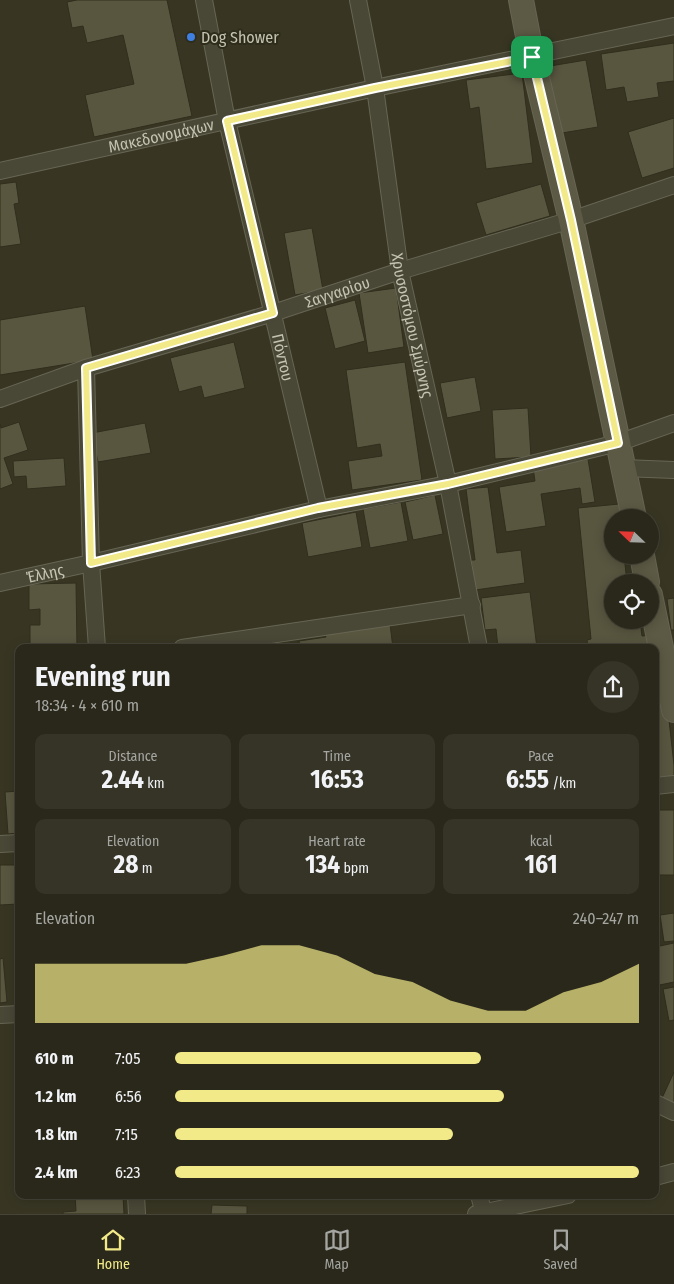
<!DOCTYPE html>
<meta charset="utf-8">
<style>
body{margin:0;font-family:"Fira Sans Condensed",sans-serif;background:#363427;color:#f1f3f6;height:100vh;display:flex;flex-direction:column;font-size:19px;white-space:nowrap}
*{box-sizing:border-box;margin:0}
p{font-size:16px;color:#a5a6a2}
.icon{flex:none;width:28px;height:28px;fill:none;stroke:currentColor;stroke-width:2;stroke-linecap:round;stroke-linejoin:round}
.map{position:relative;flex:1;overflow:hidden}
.sheet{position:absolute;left:15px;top:644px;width:644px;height:555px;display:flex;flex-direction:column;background:#2a281a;border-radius:10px;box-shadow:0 2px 12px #0003,0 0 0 1px #464439}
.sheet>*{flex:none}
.needle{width:32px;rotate:293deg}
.buttons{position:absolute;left:604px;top:509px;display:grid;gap:10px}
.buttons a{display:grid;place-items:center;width:55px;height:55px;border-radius:50%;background:#2a281a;box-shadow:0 2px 12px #0003,0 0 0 1px #464439;font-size:25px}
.pin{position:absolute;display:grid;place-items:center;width:42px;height:42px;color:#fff;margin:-21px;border-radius:10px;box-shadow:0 2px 8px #0006}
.round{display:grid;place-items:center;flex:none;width:52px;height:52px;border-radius:26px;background:#363427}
.summary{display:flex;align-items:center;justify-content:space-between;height:85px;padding:0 20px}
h1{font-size:28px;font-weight:700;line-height:38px}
.metrics{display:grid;grid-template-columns:repeat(3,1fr);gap:8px;height:85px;padding:5px 20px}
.metrics div{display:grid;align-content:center;border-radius:10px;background:#363427;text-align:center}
.metrics b{font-size:25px;font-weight:700}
.metrics small{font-size:14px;font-weight:400}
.metrics p{font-size:14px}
.chart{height:140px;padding:10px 20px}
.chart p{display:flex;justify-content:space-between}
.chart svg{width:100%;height:90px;margin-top:5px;fill:#f2ea89;opacity:.7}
ul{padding:0 20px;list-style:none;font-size:16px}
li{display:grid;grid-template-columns:80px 60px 1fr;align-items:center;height:38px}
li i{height:12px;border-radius:6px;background:#f2ea89}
.menu{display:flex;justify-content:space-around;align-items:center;height:70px;border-top:1px solid #464439;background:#2a281a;font-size:14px;color:#a5a6a2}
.menu a{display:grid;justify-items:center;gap:2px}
.menu .active{color:#f2ea89}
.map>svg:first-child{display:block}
.building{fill:#58563f;stroke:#302e1d}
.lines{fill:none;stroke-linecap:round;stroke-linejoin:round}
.street-casing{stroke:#676554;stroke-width:18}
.secondary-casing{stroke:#676554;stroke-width:26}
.street{stroke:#494736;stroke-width:16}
.secondary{stroke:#5c5a44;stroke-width:24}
.route-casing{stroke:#fff;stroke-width:10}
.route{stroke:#f2ea89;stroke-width:6}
.shop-dot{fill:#3f7fe0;stroke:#2e2c1b;stroke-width:2}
.labels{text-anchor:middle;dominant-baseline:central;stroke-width:4;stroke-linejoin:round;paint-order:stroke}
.poi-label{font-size:16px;fill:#c5c3b1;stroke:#2e2c1b;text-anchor:start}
.street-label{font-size:16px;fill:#c5c3b1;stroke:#2e2c1b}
</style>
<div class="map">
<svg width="674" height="1214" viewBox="0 0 674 1214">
<rect width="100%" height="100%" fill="#383623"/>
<path class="building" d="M77,0H167L192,116L94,137L85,95L134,84L123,35L87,43L83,26L72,28L67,2Z
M674,43V81L657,83L659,97L627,102L624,87L606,90L601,54Z
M586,60L598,127L556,134L544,67Z
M522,73L533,163L486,169L479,107L470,109L466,80Z
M674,118V168L642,178L628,132Z
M16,182L19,203L14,204L21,244L0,247V184Z
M541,184L550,216L486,235L476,203Z
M312,228L323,290L295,295L284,233Z
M396,288L404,347L368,353L359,293Z
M355,300L365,341L335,349L325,308Z
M85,306L93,360L0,375V320Z
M234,342L245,388L204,398L201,386L179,392L170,358Z
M405,362L422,480L352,490L348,461L382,456L380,444L357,448L346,370Z
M475,377L481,411L447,418L440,383Z
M528,408L531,457L495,459L492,410Z
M19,422L28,450L4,458L13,484L0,489V424L1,428Z
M145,423L151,453L98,462L92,433Z
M64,458L66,486L27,489L26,476L14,477L13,461Z
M588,459L595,502L582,504L580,488L541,494L546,526L506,532L499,487L535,481L533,468Z
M488,487L497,553L521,550L525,583L475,590L471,560H475L466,489Z
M435,495L443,534L413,540L405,502Z
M401,502L408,541L370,548L363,509Z
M619,504L621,518H612V555H624L627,582H636H612V620H640L642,636L651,635L652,648H588L587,640L591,639L578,508Z
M356,512L362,547L308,557L302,523Z
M76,583L77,648H30V625H40V609L29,610V584Z
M530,592L537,648H498L496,629L485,630L481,598Z
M674,598V630H671L667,599Z
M390,624L393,648H300L299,641L326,637L325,634Z
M667,702L674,765V780L655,782V704Z
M19,791V833L8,834L5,792Z
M655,810H674V875H655Z
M0,865H19V904L0,905Z
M674,913V941L664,942L660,915Z
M674,943V982L655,986V947Z
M3,958L7,1002L0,1003V959Z
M674,987V1020L669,1021L663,989Z
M674,1072V1104L662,1098Z
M75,1195H123L124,1214H63V1212L76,1211Z
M212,1205L247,1206V1214H211Z"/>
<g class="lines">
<g class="street-casing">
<g id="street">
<path id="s1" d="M204,0L227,121L319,509"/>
<path id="s2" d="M358,0L375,88L400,271L448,484L479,648"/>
<path id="s3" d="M0,171L375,88L674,26"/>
<path d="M86,368L91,563L97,648"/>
<path id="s4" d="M0,399L86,368L273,313L400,271L571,220L674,185"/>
<path d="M623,468L674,470"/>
<path id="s5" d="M0,583L91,563L319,509L448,484L618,443L674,423"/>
<path d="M182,648L472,605"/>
<path d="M655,786L674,784"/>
<path d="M0,844L19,843"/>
<path d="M0,1015L19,1014"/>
<path d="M655,1103L674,1112"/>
<path d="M655,1177L674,1172"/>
<path d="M136,1195L137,1214"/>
<path d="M479,1195L484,1214"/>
<path d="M476,1214L568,1195"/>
</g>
</g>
<g class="secondary-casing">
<path id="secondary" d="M521,0L532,57L571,220L634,518
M642,555L647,582
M650,595L674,710"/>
</g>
<use href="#street" class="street"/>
<use href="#secondary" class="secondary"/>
</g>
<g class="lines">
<g class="route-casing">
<path id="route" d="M532,57L571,220L618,443L448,484L318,508L91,563L86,368L273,313L227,121L375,88Z"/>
</g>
<use href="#route" class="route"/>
</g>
<circle class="shop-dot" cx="191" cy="37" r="5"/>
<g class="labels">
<g class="poi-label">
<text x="201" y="37">Dog Shower</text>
</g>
<g class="street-label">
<text stroke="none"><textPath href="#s3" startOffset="165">Μακεδονομάχων</textPath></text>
<text stroke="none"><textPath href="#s4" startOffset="354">Σαγγαρίου</textPath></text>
<text stroke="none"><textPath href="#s2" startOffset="330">Χρυσοστόμου Σμύρνης</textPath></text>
<text stroke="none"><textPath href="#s1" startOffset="366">Πόντου</textPath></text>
<text stroke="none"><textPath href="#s5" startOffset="46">Έλλης</textPath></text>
</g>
</g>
</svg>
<div class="buttons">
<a><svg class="needle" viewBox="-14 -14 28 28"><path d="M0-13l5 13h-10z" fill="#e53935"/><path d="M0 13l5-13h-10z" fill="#a5a6a2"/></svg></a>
<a><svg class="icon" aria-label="locate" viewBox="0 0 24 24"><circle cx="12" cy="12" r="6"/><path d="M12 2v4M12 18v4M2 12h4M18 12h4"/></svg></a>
</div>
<div class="pin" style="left:532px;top:57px;background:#1e9e55"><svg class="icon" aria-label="arrive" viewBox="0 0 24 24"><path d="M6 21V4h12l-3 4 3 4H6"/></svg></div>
<section class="sheet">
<div class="summary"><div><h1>Evening run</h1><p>18:34 · 4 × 610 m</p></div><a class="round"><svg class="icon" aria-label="share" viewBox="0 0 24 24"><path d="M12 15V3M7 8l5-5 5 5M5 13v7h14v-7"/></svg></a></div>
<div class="metrics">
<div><p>Distance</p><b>2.44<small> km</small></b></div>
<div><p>Time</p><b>16:53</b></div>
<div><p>Pace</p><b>6:55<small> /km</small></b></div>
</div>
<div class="metrics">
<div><p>Elevation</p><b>28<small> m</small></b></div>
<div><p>Heart rate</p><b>134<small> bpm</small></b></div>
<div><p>kcal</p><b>161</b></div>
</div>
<div class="chart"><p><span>Elevation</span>240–247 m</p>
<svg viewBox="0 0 160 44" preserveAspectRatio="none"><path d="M0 44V15L10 15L20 15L30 15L40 15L50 11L60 6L70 6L80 11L90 20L100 24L110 33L120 38L130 38L140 29L150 24L160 15V44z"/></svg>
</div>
<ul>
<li><b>610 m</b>7:05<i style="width:66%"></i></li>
<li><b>1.2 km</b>6:56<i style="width:71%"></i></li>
<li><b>1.8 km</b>7:15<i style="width:60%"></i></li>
<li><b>2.4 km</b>6:23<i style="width:100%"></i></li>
</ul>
</section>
</div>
<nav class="menu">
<a class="active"><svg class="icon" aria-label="home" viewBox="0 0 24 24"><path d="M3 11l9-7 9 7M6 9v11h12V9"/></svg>Home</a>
<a><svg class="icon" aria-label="map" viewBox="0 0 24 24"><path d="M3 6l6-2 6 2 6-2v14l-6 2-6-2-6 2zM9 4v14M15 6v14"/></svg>Map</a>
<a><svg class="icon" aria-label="saved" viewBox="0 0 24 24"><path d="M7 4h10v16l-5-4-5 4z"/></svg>Saved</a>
</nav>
